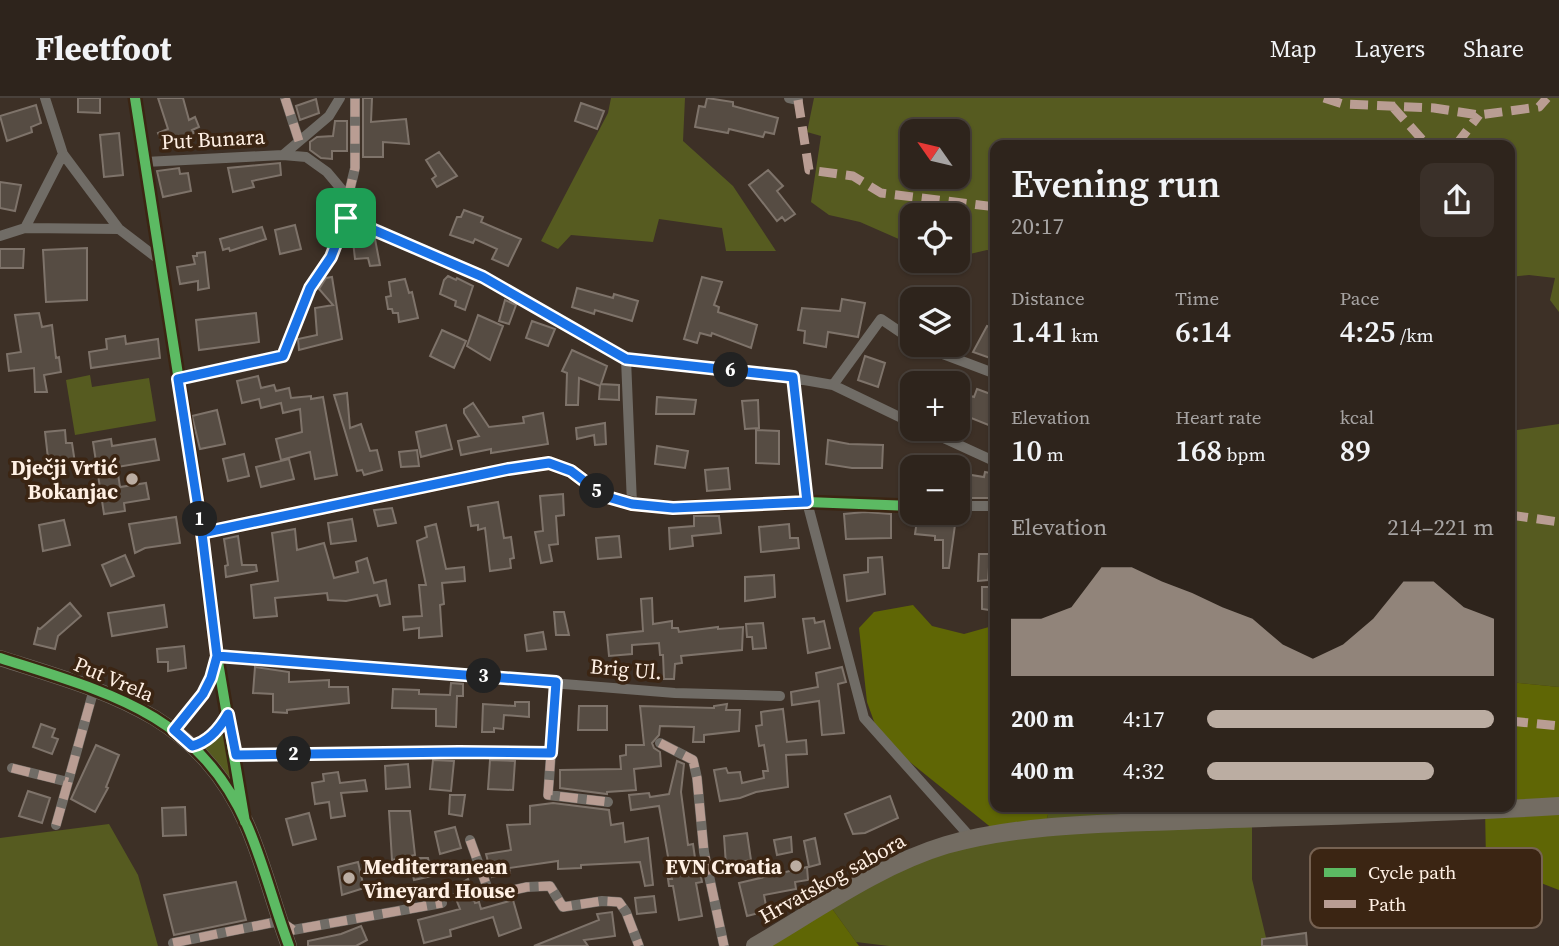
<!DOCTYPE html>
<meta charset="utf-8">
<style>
body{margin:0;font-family:"Source Serif 4",serif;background:#3a3029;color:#f1f3f6;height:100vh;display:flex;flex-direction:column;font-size:26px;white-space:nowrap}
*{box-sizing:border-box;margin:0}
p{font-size:23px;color:#a7a4a3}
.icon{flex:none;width:38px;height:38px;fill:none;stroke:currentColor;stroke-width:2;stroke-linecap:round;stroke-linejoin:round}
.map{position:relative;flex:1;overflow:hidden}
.drawer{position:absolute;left:990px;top:42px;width:525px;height:672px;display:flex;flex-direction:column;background:#2e241c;border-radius:14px;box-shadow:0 2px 5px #0004,0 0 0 2px #49413b}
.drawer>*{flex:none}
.needle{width:46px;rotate:304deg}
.tools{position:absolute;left:900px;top:21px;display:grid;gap:14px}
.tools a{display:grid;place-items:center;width:70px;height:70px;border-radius:14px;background:#2e241c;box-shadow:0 2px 5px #0004,0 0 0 2px #49413b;font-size:35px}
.pin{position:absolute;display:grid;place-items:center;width:60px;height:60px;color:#fff;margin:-30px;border-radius:14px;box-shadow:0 4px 10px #0006}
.km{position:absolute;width:35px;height:35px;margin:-18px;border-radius:50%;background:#222;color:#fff;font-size:19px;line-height:35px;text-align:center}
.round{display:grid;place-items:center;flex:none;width:74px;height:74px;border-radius:14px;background:#3a3029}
.headline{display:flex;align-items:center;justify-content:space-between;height:119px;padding:0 21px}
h1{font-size:38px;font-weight:600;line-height:52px}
.figures{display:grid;grid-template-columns:repeat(3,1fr);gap:10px;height:119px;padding:7px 21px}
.figures div{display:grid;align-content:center}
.figures b{font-size:30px;font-weight:600}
.figures small{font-size:19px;font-weight:400}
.figures p{font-size:19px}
.chart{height:196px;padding:14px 21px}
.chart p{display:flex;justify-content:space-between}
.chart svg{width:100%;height:126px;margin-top:7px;fill:#bbada2;opacity:.7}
ul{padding:0 21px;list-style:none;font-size:23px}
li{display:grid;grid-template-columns:112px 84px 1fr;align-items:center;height:52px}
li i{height:18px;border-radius:9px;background:#bbada2}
header{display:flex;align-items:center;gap:42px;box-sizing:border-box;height:98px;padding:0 35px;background:#2e241c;border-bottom:2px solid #49413b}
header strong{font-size:33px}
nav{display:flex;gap:38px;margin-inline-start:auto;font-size:24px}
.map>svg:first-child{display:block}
.green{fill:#565b20;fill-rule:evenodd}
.forest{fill:#5f6605}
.building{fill:#564c43;stroke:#7e736a;stroke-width:2}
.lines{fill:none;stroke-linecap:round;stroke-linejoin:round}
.minor{stroke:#706c66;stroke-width:10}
.secondary{stroke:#746d66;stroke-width:16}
.primary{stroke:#736c62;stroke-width:18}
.quiet{stroke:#b99d93;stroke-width:9;stroke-dasharray:18 9;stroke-linecap:butt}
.cycleway-casing{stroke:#3b2513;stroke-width:15}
.cycleway{stroke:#5cba63;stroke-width:10}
.route-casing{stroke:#fff;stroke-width:14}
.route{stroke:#1a73e8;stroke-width:9}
.poi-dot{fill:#bbada2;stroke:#3b2513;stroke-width:2.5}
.labels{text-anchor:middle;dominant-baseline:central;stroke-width:7;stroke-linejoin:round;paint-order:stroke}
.street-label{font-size:21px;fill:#fff0e4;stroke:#3b2513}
.poi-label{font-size:21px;font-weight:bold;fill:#fff0e4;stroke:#3b2513;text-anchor:end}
.key{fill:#3b2513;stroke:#766252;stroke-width:2}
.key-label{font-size:19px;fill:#fff0e4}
</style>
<header>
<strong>Fleetfoot</strong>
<nav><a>Map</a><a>Layers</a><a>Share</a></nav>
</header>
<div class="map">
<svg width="1559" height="848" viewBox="0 0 1559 848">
<rect width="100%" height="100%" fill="#3d3026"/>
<path class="green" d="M611,0H685L683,43L733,88L776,153H726L722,130L659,121L653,144L571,137L558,151L541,143L608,15Z
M814,0H1559V214L1550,202L1555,180L1529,177L1510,179V47H996V154L987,152L957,159V117H912V148L901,142L860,124L829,117L811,104L821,38L807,34ZM912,33H957V79H912Z
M90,277L92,289L149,280L156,323L75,337L66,282Z
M1559,326V589L1510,584V333Z
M226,634L235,685L232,687L204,650Z
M1050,709H1139L1135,717L1252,710V781L1268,848H889L856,844L828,805L893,768L1046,724Z
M109,726L138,777L158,848H0V740Z"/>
<path class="forest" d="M913,507L932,528L964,536L996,527V709H1050L1046,724L993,731L880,640L867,604L859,530L874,514Z
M1510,584L1559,589V792L1486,764L1485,709H1510Z
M828,805L859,848H755Z"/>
<path class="building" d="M78,0H100V15L78,14Z
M158,0H183L189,22L195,19L199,29L192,32L194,35L164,48L158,35L168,31Z
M363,0H372L371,24L406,21L409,46L383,44V59H363Z
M707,0L733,4V8L778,20L774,36L765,34L763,39L729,31L728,35L695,29L699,8L705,9Z
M316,1L319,15L300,22L296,8Z
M581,5L604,13L597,31L575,23Z
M36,7L41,25L31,29L32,34L7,43L0,18Z
M335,23H347V53H332V61L321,60L310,52V44L317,39L333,38Z
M119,35L123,77L104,79L100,37Z
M439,54L457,78L437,89L432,81L436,78L426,62Z
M280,65L281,77L252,83L254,89L233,94L228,70Z
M179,70L180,76L188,75L191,93L163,99L157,73Z
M768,72L783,88L777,93L795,116L785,123L782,119L777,123L749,87Z
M0,84L21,87L15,113L0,110Z
M464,112L483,119L481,124L521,141L508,168L492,161L497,151L475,141L473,145L450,137L457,119H461Z
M295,127L301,151L280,156L275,132Z
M262,129L266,141L230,153L229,150L223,152L220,141Z
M365,136L375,141L380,167L370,168L368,160L355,161L353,143L366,141Z
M87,150V202L46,204L43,152Z
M0,151H24L23,170H0Z
M205,154L209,190L198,192V183L180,186L177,169L195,166L193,158H197V155Z
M448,178L456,182L457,180L473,188L465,212L455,208L456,203L440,196L444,182Z
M332,179L342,241L299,252L298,241L317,237L315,210L333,207L319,191L326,180Z
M702,179L722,184L714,207L719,209L718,214L757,227L751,250L712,235L711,238L700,235L697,245L684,241Z
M405,181L409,195L412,194L418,220L399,224L398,215H393L392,211H388L386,199L391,198L389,184Z
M577,190L613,200L614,196L638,203L632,223L595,212L594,216L572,209Z
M842,201L865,205L858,239L828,234L826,249L804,245L805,233L798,232L802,210L840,213Z
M505,202L516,207L509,226L499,223Z
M39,215L42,229L52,227L56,260L59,259L61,274L44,277L47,294H35L34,270L9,273L7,256L21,254L15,217Z
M256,215L259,244L199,252L196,222Z
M478,217L503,228L490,262L467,248Z
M532,223L555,231L548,248L526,240Z
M987,228L996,231V262L973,254Z
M442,232L466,243L454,270L430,258Z
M125,238L126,246L158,241L160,260L91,270L89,254L107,251L106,241Z
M572,252L607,268L601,286L619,287V302L599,301L600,288L579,280L578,307H566L567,275L562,273Z
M865,258L885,265L878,289L858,282Z
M258,278L261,290L274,287L276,293L289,290L291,300L311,298V301L323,299L337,377L315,381L310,354L281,362L276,341L302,334L300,311L283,315L281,305L261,310L259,301L242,305L237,283Z
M977,291L996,298V330L961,316L967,297L974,299Z
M347,295L350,330L361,326L370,353L377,352L382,372L364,377L362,372L357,373L334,297Z
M657,299L696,302L694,316H656Z
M758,302L759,330L745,331L742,303Z
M473,305L489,329L524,325L523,319L543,315L548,346L491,355V351L461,357L458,343L479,338L464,315V311Z
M217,312L225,346L200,351L192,318Z
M605,325L606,346L595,347L594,337L577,341L576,330Z
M446,327L452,351L421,359L416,334Z
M65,332L66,345H72L75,365L49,369L45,334Z
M756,332L779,333V366L756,365Z
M111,341L112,348L155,341L159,362L117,369L120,389L146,385L149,401L124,405L125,413L104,416L93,344Z
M828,342L849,346L883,347L882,370H852L826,366Z
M657,348L688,353L685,370L655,366Z
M417,352L419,368L401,369L399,354Z
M244,356L249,378L228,383L223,361Z
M289,361L294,381L261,389L256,369Z
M728,370L730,391L707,393L705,372Z
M985,374L996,376V400H968L969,392L957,391L959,375L984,379Z
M563,396L564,417L556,418L558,446L549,447L552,463L541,465L535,434L543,433L540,398Z
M498,404L504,440L511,439L514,460L510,461L511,470L490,473L485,430L478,432V427L471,428L468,409Z
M392,410L396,425L378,428L374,412Z
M865,414L891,416V440L846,441L844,416Z
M918,415L938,418L937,424L955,427L949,470H943V442H935V438L915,436Z
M694,418H719L721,435L692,438L693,448L670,451L669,430L694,428Z
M176,419L180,445L145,450L135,455L129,426Z
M352,421L356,443L331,446L328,425Z
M64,422L70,447L43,453L39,427Z
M436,426L446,471L464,469L465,483L442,485L444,506L440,507L442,538L419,540V530L404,532L403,519L422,518L419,487H426L417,443L427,439L425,429Z
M789,426L790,440H798L799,450L761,454L759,429Z
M295,431L297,452L324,445L334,480L358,474L356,464L367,460L374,485L386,482L390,506L380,508L377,497L346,503L328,502L327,495L275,500L277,518L254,520L251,487L278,483L272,435Z
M238,438L242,467H256L257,473L226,479L225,468L228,467L224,441Z
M619,438L621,459L598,461L596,440Z
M979,456H990L988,482L978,483Z
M125,457L134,478L111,488L102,467Z
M882,459L885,496L847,503L844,477L868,474V460Z
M774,477L775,499L745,503V479Z
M982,489H996V513L982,511Z
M652,500L653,526L672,523V530H678L679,534L718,529V531L743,529L742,552L681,558L682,565L675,566L674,581H664L663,557H660L659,545L632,547V556L609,558L607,537L643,533L641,501Z
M70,505L81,518L58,538L55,551L34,546L38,530L40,531Z
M164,507L167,529L112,538L108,515Z
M554,514H564L569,537H556Z
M814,520L815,525L824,523L830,550L808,555L803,521Z
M763,525L766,550L753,551L752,539H747L746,526Z
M543,534L546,551L527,553L525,537Z
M184,548L186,570L168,573V564H158L157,551Z
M255,569L289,574V584L329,582V589H348L349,605L287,612V615L273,614V596L253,595Z
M842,569L846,584L838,586L844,635L822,637L819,603L792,607L791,594L818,589L816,575Z
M451,585L463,586V598H457L456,629L436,628V611L392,610L393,591L419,592V596L450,597Z
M515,604H529V619L504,617L503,631L494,630V634H482L483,606L515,608Z
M727,606L726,612H740L739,633L704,637V644H693L694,629L660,628L659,637L652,645L654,650L660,654L661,668L634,671L636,692L607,694V696L560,690V672L621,671L620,658L626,657V647H644L640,608L714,610V608Z
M579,608H607V632H578Z
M783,611L787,644L806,642L807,656L786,657L788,689L756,694L740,700L720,703L714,672L726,670L728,675L740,674L742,685L764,680L763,673H768L764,647L759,648L756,628L762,627L761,614Z
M41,626L55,631L52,639L58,641L52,656L33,649Z
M96,647L119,657L106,689L108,690L95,714L71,701Z
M433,662L454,663L451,693L430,691Z
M490,662L515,663L513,692L488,691Z
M677,663L684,666L681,694L688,747L693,746L697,774H700L702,784L696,785L702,818L679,822L673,788H669L668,781H672L659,708L631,712L629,697L649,695L650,699L669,696Z
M408,666L410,689L386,691L385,668Z
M338,674L340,685L365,682L367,693L341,695L345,718L331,720L329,704L315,706L312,685L324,683L323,676Z
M28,693L50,700L42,725L19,718Z
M450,697H465L462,718L449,716Z
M890,698L898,720L865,735L853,736L845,716Z
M553,705L609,712L611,727L623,725L625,744L648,740L653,787L645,788L640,764L581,767V770L558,771V763L509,770L510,775L492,779L486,756L511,752L507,727L530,726V708Z
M185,709L186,737L163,738L162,710Z
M389,713H410L415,757L392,762Z
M309,715L316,741L293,747L286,721Z
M455,729L461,750L440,756L435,734Z
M747,735L751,762L726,767L724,738Z
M791,739L792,754L777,757L774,742Z
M815,740L820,766L809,769L804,743Z
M410,760H428L432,778L414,782Z
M358,764L364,790L342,797L338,769Z
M807,769L808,782L795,784L796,791L764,797L767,813L747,818L739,785Z
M468,781L475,805L479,804L481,811L513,802L521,830L499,838L493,819L450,832L451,838L424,845L418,822L460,811L454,796L461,794L458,787Z
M236,784L246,822L174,837L164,797Z
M654,798L656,814L637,816L635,800Z
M612,814L615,838L584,842L588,848H534L599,822L597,816Z
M361,828L367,842L356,848H308V843L341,836Z
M1306,835L1307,848H1262V841Z"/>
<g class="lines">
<path class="minor" d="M45,0L63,56L119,131
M135,0L198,405L217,558L244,715
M285,0L299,43
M789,0L798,2
M283,57L329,18L340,0
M145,64L283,57L306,59L327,74L348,99L347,120L331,159L310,190L283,258L178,281
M348,99L355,70V0
M347,120L483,179L626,261L781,278L833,287L912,325
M25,130L63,56
M0,138L25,130L119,131L161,163
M919,247L996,276
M626,261L632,406
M794,279L807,404L864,620L972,741
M833,287L881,221L912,242
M924,331L996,364
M957,408H996
M202,435L508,371L549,365L571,373L604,398L632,406L673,410L807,404L912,408
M217,558L675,595L780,598
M174,632C195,611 209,589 216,561
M660,645L693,662L697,680L704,754L724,848
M192,648L207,642L228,616
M551,655L548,697L608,704
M236,657L459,654L551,655L556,584
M12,670L68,684
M56,727L94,591
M470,742L490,797L527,789L550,788L563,809L602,803L619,804L626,814L639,848
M173,845L280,823L293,832L442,805"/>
<path class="secondary" d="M0,560C106,594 198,615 247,727C264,766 274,808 289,848"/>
<path class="primary" d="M755,848C815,813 879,767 946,747C1021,726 1101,726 1178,723C1305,718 1432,716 1559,708"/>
<path class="quiet" d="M285,0L299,43
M1324,0L1343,6L1434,10L1479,17L1539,9L1547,0
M798,2L809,72L853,78L881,95L996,109
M1392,8L1427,47
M1456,47L1479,17
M348,99L355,70V0
M1510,417L1559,424
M1510,623L1559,628
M660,645L693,662L697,680L704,754L724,848
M551,655L548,697L608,704
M12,670L68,684
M56,727L94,591
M470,742L490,797L527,789L550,788L563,809L602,803L619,804L626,814L639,848
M173,845L280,823L293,832L442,805"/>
<g class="cycleway-casing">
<path id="cycleway" d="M135,0L198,405L217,558L245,724
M202,435L508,371L549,365L571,373L604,398L632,406L673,410L807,404L912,408
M0,560C106,594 198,615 247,727C264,766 274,808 289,848"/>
</g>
<use href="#cycleway" class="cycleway"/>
</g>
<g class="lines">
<g class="route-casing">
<path id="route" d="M346,120L331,159L310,190L283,258L178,281L202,435L217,558L211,580L203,596L174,632L192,648C209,644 220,630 228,616L236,657L459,654L551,655L556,584L217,558L202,435L508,371L549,365L571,373L604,398L632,406L673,410L807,404L793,279L626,261L483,179L346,120"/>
</g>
<use href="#route" class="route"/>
</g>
<g class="poi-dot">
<circle cx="132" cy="381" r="7"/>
<circle cx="796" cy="768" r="7"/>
<circle cx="349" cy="780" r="7"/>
</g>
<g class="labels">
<g class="street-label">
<text transform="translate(213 41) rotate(-3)">Put Bunara</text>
<text transform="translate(626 571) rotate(5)">Brig Ul.</text>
<text transform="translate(114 581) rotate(23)">Put Vrela</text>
<text transform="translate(832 780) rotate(-29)">Hrvatskog sabora</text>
</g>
<g class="poi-label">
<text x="118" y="369">Dječji Vrtić<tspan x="118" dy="24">Bokanjac</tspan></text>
<text x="363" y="768" text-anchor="start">Mediterranean<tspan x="363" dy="24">Vineyard House</tspan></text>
<text x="782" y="768">EVN Croatia</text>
</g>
</g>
<rect x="1310" y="750" width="232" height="80" rx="10" class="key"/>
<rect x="1324" y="770" width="32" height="9" fill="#5cba63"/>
<rect x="1324" y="802" width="32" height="8" fill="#b99d93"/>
<g class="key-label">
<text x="1368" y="781">Cycle path</text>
<text x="1368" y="813">Path</text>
</g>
</svg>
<div class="tools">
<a><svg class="needle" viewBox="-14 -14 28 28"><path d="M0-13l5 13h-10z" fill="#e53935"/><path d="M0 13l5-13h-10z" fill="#a7a4a3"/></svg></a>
<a><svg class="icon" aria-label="locate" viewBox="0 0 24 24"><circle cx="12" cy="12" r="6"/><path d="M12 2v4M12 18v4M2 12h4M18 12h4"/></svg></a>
<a><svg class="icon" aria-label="layers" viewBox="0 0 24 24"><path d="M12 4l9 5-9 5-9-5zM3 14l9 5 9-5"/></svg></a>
<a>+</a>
<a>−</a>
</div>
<div class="pin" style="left:346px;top:120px;background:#1e9e55"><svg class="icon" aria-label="arrive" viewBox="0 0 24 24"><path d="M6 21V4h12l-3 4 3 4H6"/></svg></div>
<b class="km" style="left:200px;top:421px">1</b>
<b class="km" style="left:294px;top:656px">2</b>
<b class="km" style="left:484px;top:578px">3</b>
<b class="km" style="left:597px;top:393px">5</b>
<b class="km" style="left:731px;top:272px">6</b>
<section class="drawer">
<div class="headline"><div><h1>Evening run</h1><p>20:17</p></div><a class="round"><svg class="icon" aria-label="share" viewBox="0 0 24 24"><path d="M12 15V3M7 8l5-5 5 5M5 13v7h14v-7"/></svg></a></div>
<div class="figures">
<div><p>Distance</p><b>1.41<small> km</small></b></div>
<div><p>Time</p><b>6:14</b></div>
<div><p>Pace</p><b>4:25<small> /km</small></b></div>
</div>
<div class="figures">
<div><p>Elevation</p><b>10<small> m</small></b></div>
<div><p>Heart rate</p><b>168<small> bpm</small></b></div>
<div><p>kcal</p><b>89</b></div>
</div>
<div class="chart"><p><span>Elevation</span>214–221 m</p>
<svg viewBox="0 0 160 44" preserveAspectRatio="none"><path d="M0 44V24L10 24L20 20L30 6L40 6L50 11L60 15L70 20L80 24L90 33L100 38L110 33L120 24L130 11L140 11L150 20L160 24V44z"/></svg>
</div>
<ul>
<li><b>200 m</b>4:17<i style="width:100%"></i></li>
<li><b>400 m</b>4:32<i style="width:79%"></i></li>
</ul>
</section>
</div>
